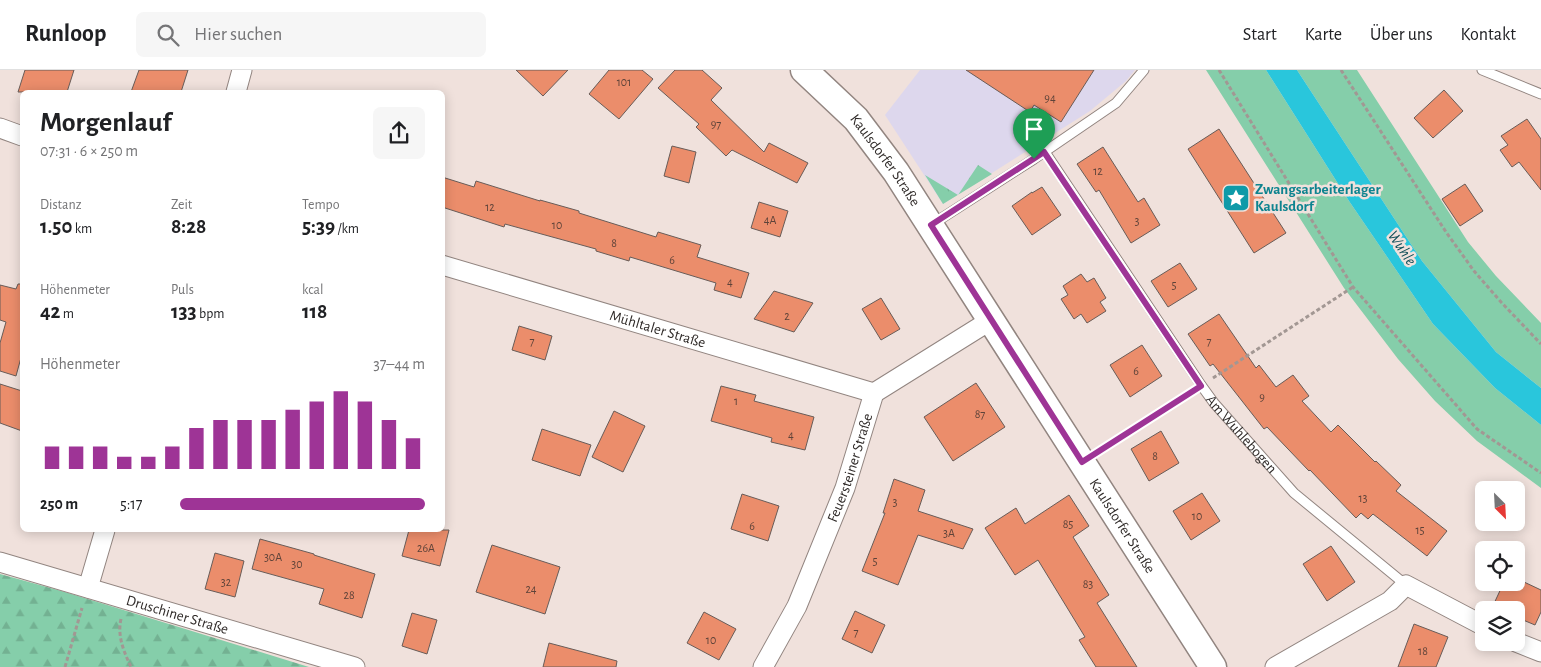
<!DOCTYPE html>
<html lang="de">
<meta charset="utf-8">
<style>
body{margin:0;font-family:"Alegreya Sans",sans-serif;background:#f6f6f6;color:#202124;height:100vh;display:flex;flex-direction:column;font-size:19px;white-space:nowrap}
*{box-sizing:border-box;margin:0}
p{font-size:16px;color:#757577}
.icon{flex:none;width:28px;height:28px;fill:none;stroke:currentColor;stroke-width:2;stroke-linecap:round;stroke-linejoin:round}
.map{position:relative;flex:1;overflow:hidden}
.details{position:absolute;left:20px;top:20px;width:425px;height:442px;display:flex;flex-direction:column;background:#fff;border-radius:8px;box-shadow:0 2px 12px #0003}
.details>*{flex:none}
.needle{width:32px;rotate:156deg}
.buttons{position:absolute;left:1475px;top:411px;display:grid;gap:10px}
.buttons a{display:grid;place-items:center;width:50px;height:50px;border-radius:8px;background:#fff;box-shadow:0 2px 12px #0003;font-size:25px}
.pin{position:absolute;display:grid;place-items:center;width:42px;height:42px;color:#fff;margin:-51px -21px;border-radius:50% 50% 50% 0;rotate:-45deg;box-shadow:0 0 5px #0007}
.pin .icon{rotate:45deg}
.round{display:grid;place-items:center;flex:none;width:52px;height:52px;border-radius:8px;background:#f6f6f6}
.summary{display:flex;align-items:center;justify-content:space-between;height:85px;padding:0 20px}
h1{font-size:28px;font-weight:700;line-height:38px}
.figures{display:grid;grid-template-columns:repeat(3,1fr);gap:8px;height:85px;padding:5px 20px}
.figures div{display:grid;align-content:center}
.figures b{font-size:21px;font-weight:700}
.figures small{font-size:14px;font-weight:400}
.figures p{font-size:14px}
.chart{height:140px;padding:10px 20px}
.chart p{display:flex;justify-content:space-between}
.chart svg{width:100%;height:90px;margin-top:5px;stroke:#9e3496;stroke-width:6}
ul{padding:0 20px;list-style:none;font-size:16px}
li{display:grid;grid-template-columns:80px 60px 1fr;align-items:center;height:38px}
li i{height:12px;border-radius:6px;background:#9e3496}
header{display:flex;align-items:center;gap:30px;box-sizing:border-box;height:70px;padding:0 25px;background:#fff;border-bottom:1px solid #e0e0e0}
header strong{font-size:24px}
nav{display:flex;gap:28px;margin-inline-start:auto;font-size:18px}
.search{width:350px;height:45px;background:#f6f6f6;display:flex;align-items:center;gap:12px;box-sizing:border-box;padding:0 18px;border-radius:8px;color:#757577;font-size:19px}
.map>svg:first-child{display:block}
.commercial{fill:#ddd7ed}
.grass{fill:url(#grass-tufts)}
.forest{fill:url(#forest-firs)}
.park{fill:#85ceaa}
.water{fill:#29c6dc}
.building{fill:#eb8d6b;stroke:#685c58}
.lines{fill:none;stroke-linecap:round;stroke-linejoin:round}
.service-casing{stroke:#928580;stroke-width:11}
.minor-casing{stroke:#928580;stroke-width:21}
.secondary-casing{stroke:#928580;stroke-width:29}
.path{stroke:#a29793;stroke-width:3;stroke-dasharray:4 2.5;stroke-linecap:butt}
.service{stroke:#fff;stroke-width:9}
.minor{stroke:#fff;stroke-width:19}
.secondary{stroke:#fff;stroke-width:26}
.route-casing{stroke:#fff;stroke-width:10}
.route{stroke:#9e3496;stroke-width:6}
.labels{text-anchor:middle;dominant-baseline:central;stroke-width:5;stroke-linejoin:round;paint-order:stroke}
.number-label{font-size:12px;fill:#5e4339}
.street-label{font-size:15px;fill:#2f2a28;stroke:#f0e1dc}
.culture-label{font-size:15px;font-weight:bold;fill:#0d838f;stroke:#f0e1dc;text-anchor:start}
.water-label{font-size:16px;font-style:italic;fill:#0e4d57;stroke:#f0e1dc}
</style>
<header>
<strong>Runloop</strong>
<div class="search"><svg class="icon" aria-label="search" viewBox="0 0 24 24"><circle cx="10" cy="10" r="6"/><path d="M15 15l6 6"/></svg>Hier suchen</div>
<nav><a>Start</a><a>Karte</a><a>Über uns</a><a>Kontakt</a></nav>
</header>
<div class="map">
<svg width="1541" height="597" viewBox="0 0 1541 597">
<defs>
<pattern id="grass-tufts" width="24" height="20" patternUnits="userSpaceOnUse" patternTransform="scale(1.25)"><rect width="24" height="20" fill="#85ceaa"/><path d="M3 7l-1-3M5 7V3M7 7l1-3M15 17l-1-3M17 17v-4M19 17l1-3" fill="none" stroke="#73b192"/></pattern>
<pattern id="forest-firs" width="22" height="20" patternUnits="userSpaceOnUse" patternTransform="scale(1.25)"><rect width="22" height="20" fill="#85ceaa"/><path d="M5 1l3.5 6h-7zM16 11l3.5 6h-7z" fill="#73b192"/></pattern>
</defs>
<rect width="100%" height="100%" fill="#f0e1dc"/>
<path class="commercial" d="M920,0H1135L1126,11L1090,41L943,134L885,45Z"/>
<path class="grass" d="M978,95L992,104L943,134L925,105L958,125Z"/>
<path class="forest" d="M0,504L65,522L309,597H0Z"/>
<path class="park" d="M1206,0H1266L1349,131L1433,254L1495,318L1541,355V418L1477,371L1435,331L1398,289L1344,218Z
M1297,0H1357L1468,172L1496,206L1541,253V318L1496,282L1422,191Z"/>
<path class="water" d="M1266,0H1297L1422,191L1496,282L1541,318V355L1495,318L1433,254L1349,131Z"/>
<path class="building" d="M25,0H74L67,22H18Z
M139,0H188L181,22H131Z
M516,0H568L543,26Z
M609,0H642L653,9L619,49L589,24Z
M675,0H702L722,18L711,30L764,82L769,73L808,93L797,113L732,80L726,86L696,57L699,54L658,18Z
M966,0H1094L1061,52L1034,35L1030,42Z
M1444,20L1463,41L1433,68L1414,48Z
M1527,49L1541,69V120L1519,92L1512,97L1500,80L1508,75L1501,66Z
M1219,59L1286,163L1254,183L1188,79Z
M672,76L696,82L689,113L664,106Z
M1103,77L1138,132L1144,128L1160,155L1131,173L1099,120L1096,122L1077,94Z
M442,107L474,117L476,111L540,131V130L579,141V143L656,167L658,162L701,175L697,187L749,203L741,228L714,220L716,213L630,187L629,191L596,181V179L505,154L504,157L442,137Z
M1465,114L1483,141L1460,156L1442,129Z
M1042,117L1061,145L1032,165L1012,136L1032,122V123Z
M759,132L788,141L780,167L751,158Z
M1180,193L1197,219L1168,237L1151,211Z
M1081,204L1087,212L1094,208L1106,228L1100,232L1106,241L1087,253L1081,244L1074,249L1061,229L1068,225L1063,216Z
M18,214H22V284L16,306L0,301V273L6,252L0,250V215L16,219Z
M774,221L813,233L794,262L754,249Z
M881,228L900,259L881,270L862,239Z
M1219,244L1256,298L1259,295L1276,317L1293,305L1309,326L1302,331L1331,362L1338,355L1375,392L1376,391L1401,415L1396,421L1447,461L1427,486L1373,444L1368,449L1361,443L1356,448L1310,400L1309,401L1267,357L1264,359L1213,294L1210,296L1188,264Z
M519,256L552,266L545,290L512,280Z
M1142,275L1162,306L1130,327L1110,295Z
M976,313L1005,357L953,391L924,347Z
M0,314L22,321V361L0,353Z
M721,316L756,325L754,331L814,347L805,380L771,372L772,368L711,351Z
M614,341L645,356L623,402L592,387Z
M542,359L591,375L580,406L532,390Z
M1161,361L1179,393L1149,411L1131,379Z
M894,409L925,420L918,441L973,459L963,479L918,465L898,515L862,501L885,443H883Z
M1202,423L1220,451L1191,470L1173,441Z
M742,424L779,436L768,471L731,459Z
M1069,425L1089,456L1073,467L1109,525L1097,533L1137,597H1096L1079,570L1085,567L1038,490L1015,505L985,458L1016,438L1025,454Z
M409,460H449L440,496L402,486Z
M260,469L314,484V485L375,504L362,548L319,534L324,519L252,499Z
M492,475L560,497L545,544L476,522Z
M1331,476L1355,512L1327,531L1303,494Z
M215,483L244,491L235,527L205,519Z
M1504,512H1524L1541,520V542L1535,555L1516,547V540H1491Z
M855,541L885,555L872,583L842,569Z
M704,542L736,559L719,590L687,573Z
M412,543L437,550L427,584L402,576Z
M1414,554L1448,567L1436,597H1398Z
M549,573L617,591L616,597H543Z"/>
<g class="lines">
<g class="service-casing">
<g id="service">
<path d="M1482,0L1541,24"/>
<path id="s1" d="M1045,82L1201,315L1214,333L1294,423L1406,515"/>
<path d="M931,155L1034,89L1116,33L1144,0"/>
</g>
</g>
<g class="minor-casing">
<g id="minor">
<path d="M236,22L242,0"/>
<path d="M0,58L22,66"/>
<path id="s2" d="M442,195L874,323"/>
<path id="s3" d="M0,492L355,597"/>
<path d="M88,518L105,460"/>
<path d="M1516,572L1541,582"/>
<path id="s4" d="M763,597L797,536L845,418L874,323L991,250"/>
<path d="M1275,597L1390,531L1406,515L1484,556"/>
</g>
</g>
<g class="secondary-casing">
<g id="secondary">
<path id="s5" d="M804,0L856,49L896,102L1213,597"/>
</g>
</g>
<path class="path" d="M1219,0L1353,217L1477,359L1541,403
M1341,0L1446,162L1474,201L1501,232L1541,274
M1213,308L1353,217
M1101,379L1189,323
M121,549C117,566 124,582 131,597
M65,597L82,538"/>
<use href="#service" class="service"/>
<use href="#minor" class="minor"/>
<use href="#secondary" class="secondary"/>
</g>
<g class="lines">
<g class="route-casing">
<path id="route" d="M1044,82L1201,316L1082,392L931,155Z"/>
</g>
<use href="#route" class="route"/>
</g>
<defs>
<g id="sight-square" transform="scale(1.4375)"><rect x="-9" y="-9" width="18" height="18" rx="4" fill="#0f9aa8" stroke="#f0e1dc"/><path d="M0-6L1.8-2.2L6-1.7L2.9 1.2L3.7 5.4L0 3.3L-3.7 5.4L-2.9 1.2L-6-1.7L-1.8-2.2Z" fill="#fff"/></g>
</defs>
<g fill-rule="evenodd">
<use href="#sight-square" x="1236" y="128"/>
</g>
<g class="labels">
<g class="number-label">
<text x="624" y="12">101</text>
<text x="1050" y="28">94</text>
<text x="716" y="54">97</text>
<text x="1098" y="101">12</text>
<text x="490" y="137">12</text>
<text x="770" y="150">4A</text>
<text x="1137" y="151">3</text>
<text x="557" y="155">10</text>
<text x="614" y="173">8</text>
<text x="672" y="190">6</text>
<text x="730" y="212">4</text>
<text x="1174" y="215">5</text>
<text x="787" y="246">2</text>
<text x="532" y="271">7</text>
<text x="1209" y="271">7</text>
<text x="1136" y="301">6</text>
<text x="1262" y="327">9</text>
<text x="736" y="331">1</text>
<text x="980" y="344">87</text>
<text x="791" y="365">4</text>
<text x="1155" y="386">8</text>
<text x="1363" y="428">13</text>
<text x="895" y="432">3</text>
<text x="1197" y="446">10</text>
<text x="1068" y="454">85</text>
<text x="752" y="456">6</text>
<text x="1420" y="460">15</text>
<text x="949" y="463">3A</text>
<text x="426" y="478">26A</text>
<text x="273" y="487">30A</text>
<text x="875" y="491">5</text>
<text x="297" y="494">30</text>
<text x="226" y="512">32</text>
<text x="1088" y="514">83</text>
<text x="531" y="519">24</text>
<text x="349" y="525">28</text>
<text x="856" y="562">7</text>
<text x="711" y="570">10</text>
<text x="1423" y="581">18</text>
</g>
<g class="street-label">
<text stroke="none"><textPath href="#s5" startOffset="122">Kaulsdorfer Straße</textPath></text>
<text stroke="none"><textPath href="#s2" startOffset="225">Mühltaler Straße</textPath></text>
<text stroke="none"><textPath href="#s1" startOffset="344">Am Wuhlebogen</textPath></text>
<text stroke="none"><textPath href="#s4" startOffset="218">Feuersteiner Straße</textPath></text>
<text stroke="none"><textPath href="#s5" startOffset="558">Kaulsdorfer Straße</textPath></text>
<text stroke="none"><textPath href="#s3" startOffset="185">Druschiner Straße</textPath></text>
</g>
<g class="culture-label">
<text x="1255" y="119">Zwangsarbeiterlager<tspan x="1255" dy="17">Kaulsdorf</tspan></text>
</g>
<g class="water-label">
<text transform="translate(1402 178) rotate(56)">Wuhle</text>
</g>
</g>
</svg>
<div class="buttons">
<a><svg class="needle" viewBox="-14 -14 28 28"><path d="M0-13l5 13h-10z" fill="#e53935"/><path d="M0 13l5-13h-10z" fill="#757577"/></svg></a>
<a><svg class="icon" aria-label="locate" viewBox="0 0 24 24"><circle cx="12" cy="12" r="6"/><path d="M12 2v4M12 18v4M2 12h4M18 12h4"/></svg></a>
<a><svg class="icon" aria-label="layers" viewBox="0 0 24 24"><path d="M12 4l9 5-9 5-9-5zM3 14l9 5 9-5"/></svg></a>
</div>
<div class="pin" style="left:1034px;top:89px;background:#1e9e55"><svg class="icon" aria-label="arrive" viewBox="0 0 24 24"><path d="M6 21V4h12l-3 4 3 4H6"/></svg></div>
<section class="details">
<div class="summary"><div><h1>Morgenlauf</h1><p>07:31 · 6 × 250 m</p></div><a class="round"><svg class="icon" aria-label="share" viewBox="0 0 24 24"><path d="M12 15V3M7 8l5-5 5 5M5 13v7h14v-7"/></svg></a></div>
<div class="figures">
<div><p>Distanz</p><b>1.50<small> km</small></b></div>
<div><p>Zeit</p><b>8:28</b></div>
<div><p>Tempo</p><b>5:39<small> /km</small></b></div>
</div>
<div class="figures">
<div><p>Höhenmeter</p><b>42<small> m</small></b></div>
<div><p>Puls</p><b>133<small> bpm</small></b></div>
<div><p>kcal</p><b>118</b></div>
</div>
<div class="chart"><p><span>Höhenmeter</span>37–44 m</p>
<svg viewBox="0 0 160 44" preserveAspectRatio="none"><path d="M5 44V33M15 44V33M25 44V33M35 44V38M45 44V38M55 44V33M65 44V24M75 44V20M85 44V20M95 44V20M105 44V15M115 44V11M125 44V6M135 44V11M145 44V20M155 44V29"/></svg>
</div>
<ul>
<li><b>250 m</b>5:17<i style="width:100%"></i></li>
</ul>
</section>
</div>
